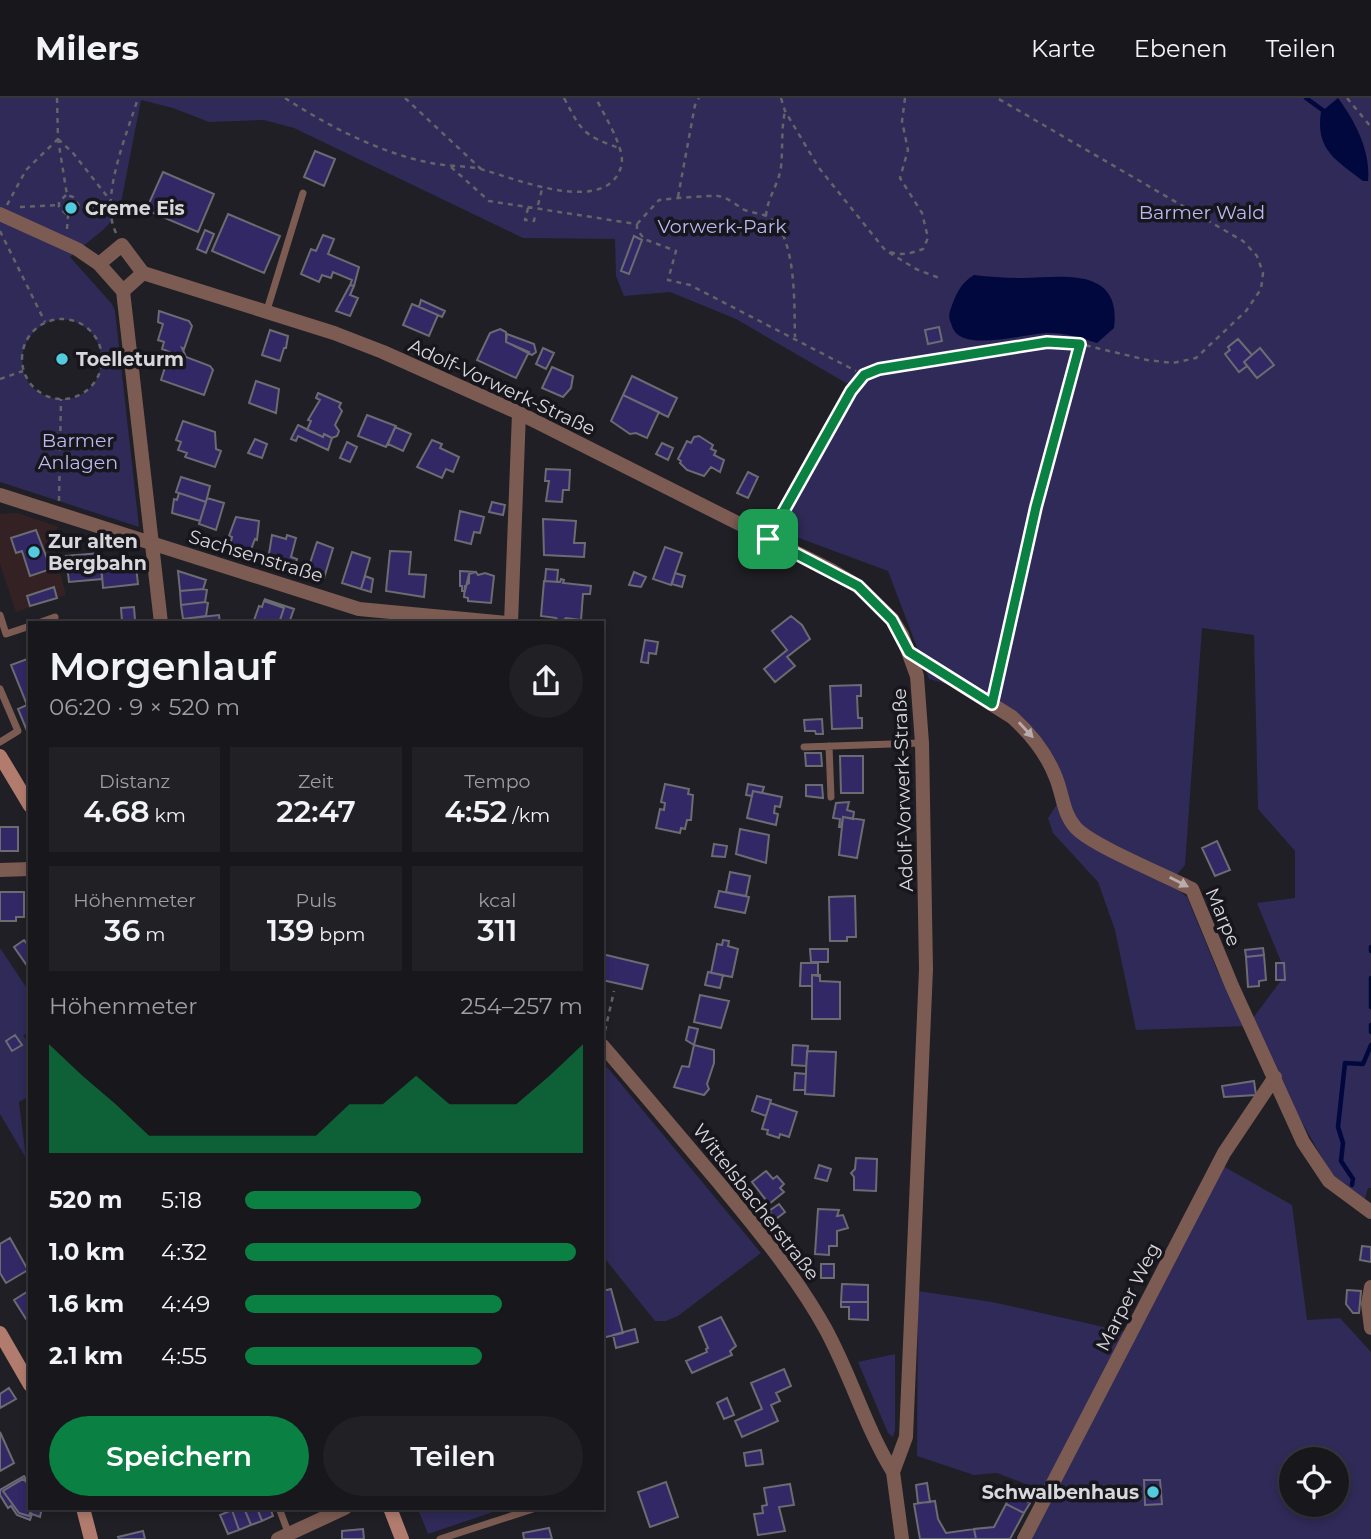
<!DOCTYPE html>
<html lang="de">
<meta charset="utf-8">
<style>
body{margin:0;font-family:Montserrat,sans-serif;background:#202025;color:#f1f3f6;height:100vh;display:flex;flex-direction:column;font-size:26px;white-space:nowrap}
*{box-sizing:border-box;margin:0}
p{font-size:23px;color:#9e9fa3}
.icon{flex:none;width:38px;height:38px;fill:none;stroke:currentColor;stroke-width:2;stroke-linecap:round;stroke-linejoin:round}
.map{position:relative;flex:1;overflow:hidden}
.panel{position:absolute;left:28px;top:523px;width:576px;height:889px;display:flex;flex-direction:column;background:#17171c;border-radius:0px;box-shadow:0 4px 10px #0003,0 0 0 2px #36363b}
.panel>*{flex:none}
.controls{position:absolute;left:1279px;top:1349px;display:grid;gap:14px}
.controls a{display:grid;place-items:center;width:70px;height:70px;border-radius:50%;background:#17171c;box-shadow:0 4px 10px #0003,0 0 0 2px #36363b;font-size:35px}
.pin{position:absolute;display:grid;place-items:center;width:60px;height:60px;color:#fff;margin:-30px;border-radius:14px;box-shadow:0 4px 10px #0006}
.round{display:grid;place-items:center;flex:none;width:74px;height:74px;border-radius:37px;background:#202025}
.summary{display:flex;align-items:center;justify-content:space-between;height:119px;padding:0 21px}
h1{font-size:38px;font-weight:600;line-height:52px}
.stats{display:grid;grid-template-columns:repeat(3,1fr);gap:10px;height:119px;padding:7px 21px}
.stats div{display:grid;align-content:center;border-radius:0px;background:#202025;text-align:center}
.stats b{font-size:30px;font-weight:600}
.stats small{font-size:19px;font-weight:400}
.stats p{font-size:19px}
.chart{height:196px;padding:14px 21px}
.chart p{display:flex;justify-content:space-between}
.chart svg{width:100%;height:126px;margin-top:7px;fill:#0b8043;opacity:.7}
.cta{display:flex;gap:14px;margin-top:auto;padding:14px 21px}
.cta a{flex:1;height:80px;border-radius:42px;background:#0b8043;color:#fff;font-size:28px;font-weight:600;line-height:80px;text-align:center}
.cta a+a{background:#202025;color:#f1f3f6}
ul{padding:0 21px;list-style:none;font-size:23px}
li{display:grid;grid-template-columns:112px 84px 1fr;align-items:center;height:52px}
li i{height:18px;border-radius:9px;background:#0b8043}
header{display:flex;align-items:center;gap:42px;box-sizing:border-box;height:98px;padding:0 35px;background:#17171c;border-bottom:2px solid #36363b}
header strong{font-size:33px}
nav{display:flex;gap:38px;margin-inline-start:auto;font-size:24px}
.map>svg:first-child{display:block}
.commercial{fill:#342124}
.green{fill:#2f2a57;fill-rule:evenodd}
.water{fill:#00083d}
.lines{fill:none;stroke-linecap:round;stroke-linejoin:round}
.stream{stroke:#00083d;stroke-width:4.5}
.building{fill:#312865;stroke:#6b6b72;stroke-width:2}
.path{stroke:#636368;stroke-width:2.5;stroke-dasharray:5 5;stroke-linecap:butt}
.lane{stroke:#7c5b52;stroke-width:7}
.street{stroke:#7c5b52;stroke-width:14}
.secondary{stroke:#b17c6e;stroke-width:14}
.oneway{fill:#b8acac}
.route-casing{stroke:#fff;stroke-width:14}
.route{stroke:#0b8043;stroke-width:9}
.poi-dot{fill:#54cade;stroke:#16161c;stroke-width:2.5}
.labels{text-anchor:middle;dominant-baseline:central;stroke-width:7;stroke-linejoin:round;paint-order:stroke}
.poi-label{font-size:19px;font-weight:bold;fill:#d8d8dc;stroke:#16161c;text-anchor:start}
.park-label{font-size:19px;fill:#bab9f2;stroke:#16161c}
.street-label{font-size:19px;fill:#d8d8dc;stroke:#16161c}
</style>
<header>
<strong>Milers</strong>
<nav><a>Karte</a><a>Ebenen</a><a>Teilen</a></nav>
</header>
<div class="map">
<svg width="1371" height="1441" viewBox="0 0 1371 1441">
<rect width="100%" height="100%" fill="#1f1f25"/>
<path class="commercial" d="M17,415L59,429L54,433L57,464L66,497L16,514L0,466V416Z"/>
<path class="green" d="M0,0H1371V1090H1368L1365,1101L1332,1077L1247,928L1136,932L1115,832L1098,784L1053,735L1048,720L1059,703C1054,690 1050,674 1042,663C1017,625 972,591 929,581L888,473L780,433L862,286L846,285L736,221L670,194L624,198L616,178L615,141L523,140L294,30L264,22L209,24L173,10L141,2L119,115L103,132L70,159L112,206L115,213L139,429L0,384ZM62,221C118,227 111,304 59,301C9,297 10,227 62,221ZM1202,530L1254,537L1258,711L1295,753V800L1257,805L1286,876L1247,928L1217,872L1187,799L1170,785L1185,767Z
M0,850L30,895V933L23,938L30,945V998L19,1004L26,1060L0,1016Z
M607,969L761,1155L678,1218L666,1223H655L602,1157V974Z
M1216,1064L1292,1107L1307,1222L1340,1220L1371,1254V1441H1031L1054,1397L997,1375L974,1377L917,1358L918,1193L992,1204L1126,1234ZM1292,1362H1337V1407H1292Z
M895,1256V1332L893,1339L888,1335L858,1264Z
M418,1411H502L428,1436Z"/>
<path class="water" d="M1338,0C1355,23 1371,53 1368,83H1363C1337,63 1315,52 1321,14Z
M974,177C990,179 1006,180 1023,180C1064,179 1122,169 1114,230L1097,245C1081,240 1065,235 1049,235C1025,235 960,256 952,228C950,222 948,219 950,213C955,198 960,185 974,177Z"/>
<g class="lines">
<path class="stream" d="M1306,0L1328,16
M1371,849V853
M1371,880V909
M1371,927V934
M1352,1087L1353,1081L1341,1063L1343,1045L1338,1029L1345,965L1363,966L1371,947"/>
</g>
<path class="building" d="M315,53L335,61L324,88L304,79Z
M163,74L214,96L198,134L146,112Z
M228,116L280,138L264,175L212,153Z
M205,132L214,136L206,155L197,151Z
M323,137L334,141L328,156L359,169L354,188L350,187L352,182L333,174L331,180L322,177L319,184L301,176L311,151L316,153Z
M634,138L642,142L629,176L621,173Z
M350,187L354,188L350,197L358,200L350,218L336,213Z
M421,202L445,213L442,219L419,209Z
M412,206L438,217L429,238L403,227Z
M159,213L189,223L192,228L184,251L182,250L186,259L210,268L213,272L204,297L161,282L170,254L162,251L164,244L158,242L163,226L158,224Z
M939,229L942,243L928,246L925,232Z
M500,231L506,234V244L529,254L516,280L477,262L490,235Z
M270,232L288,238L286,250H284L280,263L262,257Z
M507,236L534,246L536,254L532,257L506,244Z
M1238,241L1252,257L1244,264L1247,268L1239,274L1225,256L1230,252L1228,249Z
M543,250L554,255L546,271L536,266Z
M1260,250L1274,267L1257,280L1244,264Z
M55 261a7 7 0 1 1 14 0a7 7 0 1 1-14 0Z
M552,269L573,278L571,290L563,299L542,290Z
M632,278L677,300L668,319L623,297Z
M256,283L279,291L276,315L249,305Z
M318,295L341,305L339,309L342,313L335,327L339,333L337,338L332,340L324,336L323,339L307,332L311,323L308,322L320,302L316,300Z
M623,297L659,314L647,340L636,335L630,336L611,323Z
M367,317L396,328L386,349L358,338Z
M183,323L215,334L216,351L221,353L215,369L185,359L187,355L178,352L181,344L176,342Z
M298,327L323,339L324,336L332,340L328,352L298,338L296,343L291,341Z
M395,329L411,336L403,353L388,346Z
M699,338L713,347L711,351L716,353L714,357L724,362L720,374L711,369L704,378L687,372L680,365L681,363L678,361L687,343L691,345L694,339Z
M255,341L267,346L262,360L248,355Z
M432,342L442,346L440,350L459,359L453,374L446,371L442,380L417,369Z
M347,344L357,349L350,364L340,360Z
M662,345L673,350L668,362L656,356Z
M546,371L570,372L569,392H563L562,404L546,403L549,383H545Z
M748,374L758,379L748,400L737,395Z
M181,379L210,388L206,404L176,394Z
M179,395L206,404L200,423L172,415L174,401L177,402Z
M207,400L224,405L216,432L199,426Z
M492,404L505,407L503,417L489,414Z
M460,413L484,419L480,435L474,434L471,446L455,442Z
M236,419L259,423L257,442L255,441L250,454L230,448L232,439L229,438Z
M543,421L576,423L574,445H585L584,459L544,457Z
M36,432L51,471L30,478L22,453L16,455L11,440Z
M272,437L286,441L287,437L296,440L291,459L297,461L293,472L268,462Z
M317,444L333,450L324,480L307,474Z
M665,449L682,455L671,487L653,481Z
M390,453L411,454L409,476L426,477L424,499L386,493Z
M352,454L370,460L361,491L342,485Z
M100,455L102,481L69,484L66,458Z
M135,460L138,486L103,490L101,463Z
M546,471L558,472L557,484L545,483Z
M178,473L206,482L203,491L180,493Z
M460,473L476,474L469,476L465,493H462V488H460Z
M476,474L478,477L485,475L494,478L491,505L468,503V500L464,499L465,488L469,485V476Z
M634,474L646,479L641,489L629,487Z
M675,475L685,478L682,489L672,486Z
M365,478L373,481L371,494L361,491Z
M561,481L564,482L563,485L591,488L590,496H583L581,522L566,520L560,525L556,520L541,518L544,483L560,484Z
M54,489L57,500L30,508L27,498Z
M203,491L207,492L205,504L181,507L180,493Z
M264,501L294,511L289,525H279L284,510Z
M264,503L284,510L279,525H253L259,508L262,509Z
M205,504L208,505L206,518L183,521L181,507Z
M134,509L135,522L122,523L121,510Z
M219,517L220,525H183V521Z
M791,518L802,527L810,541L787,559L795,568L775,584L764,571L787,552L772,533Z
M645,542L658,544L656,556L649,555L648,565L641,564Z
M30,560V640L18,611L27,607L11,567Z
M861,587V598H857L858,620H862V630L832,631L830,588Z
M822,621L823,636H816L815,633H805L804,622Z
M805,655H821L822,668H806Z
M840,658H863V695H841Z
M665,686L689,691L688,696L693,697L691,722H687L685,731L681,730L680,735L656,730L660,711L664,712L665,705L661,704Z
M748,686L764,689L762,695L753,693L752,698L746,697Z
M806,687H822L823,700L806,698Z
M753,693L782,699L780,709L775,708L774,715L778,716L776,727L747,720Z
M849,704L847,712L854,714L853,721L843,719L841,729H839L840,721L833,720L836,705Z
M843,719L864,722L857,760L839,757Z
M0,729H18V753H0Z
M740,731L769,737L766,765L736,756Z
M1217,743L1230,772L1215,778L1202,750Z
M714,746L727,748L725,759L712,758Z
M730,774L750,778L746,798L726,794Z
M719,793L749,799L745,815L715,809Z
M0,794H24V819H16V823H0Z
M855,798L856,839H847V843H830L829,799Z
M24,842L30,850V872L14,849Z
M723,842L729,843L728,848L738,851L732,879L711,875L717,846L722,847Z
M1263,850L1264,857L1246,859L1245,852Z
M810,851H828V864H811Z
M602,856L648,867L642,891L602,882Z
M1264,857L1266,882L1259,883V888L1248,889L1246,859Z
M801,865H818V878L812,877V888H800Z
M1276,865H1284L1285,882H1276Z
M708,874L723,877L720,890L705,887Z
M812,877H820V883L840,884V921H812Z
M700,897L729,903L721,930L694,924Z
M689,929L698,931L694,947L686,942Z
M15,937L22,947L12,953L6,943Z
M694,947L714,952V965L707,986L709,991L704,997L674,989L682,968L689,969Z
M793,947L808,948L806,968L792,967Z
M807,953L836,954L834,998L805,996Z
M795,975L806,976L805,992H794Z
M1254,983L1256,997L1224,999L1222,988Z
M757,998L771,1002L766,1018L752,1013Z
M770,1005L797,1014L789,1039L780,1036L779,1040L767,1036L768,1032L762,1031Z
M856,1060L877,1061L876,1093L854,1092V1079L851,1075L855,1071Z
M819,1067L831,1071L827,1083L815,1080Z
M766,1073L773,1081L777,1078L784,1086L780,1090L784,1094L769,1106L752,1084Z
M779,1106L785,1114L776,1121L769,1113Z
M818,1111L839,1112L837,1118L843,1117L848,1130L837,1133V1148H829V1157L815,1156Z
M10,1140L28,1172L6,1185L0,1175V1146Z
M1362,1148L1371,1149V1164L1360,1162Z
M821,1166H834V1180H821Z
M842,1186L868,1187V1204H841Z
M611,1191L623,1235L602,1240V1193Z
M30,1192V1219L26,1221L14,1202Z
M1347,1192L1361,1193L1359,1215H1353L1346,1206Z
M841,1204H868V1222L849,1221V1209H841Z
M721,1219L736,1248L730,1253L732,1257L692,1275L686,1263L707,1254L706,1251L708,1250L699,1229Z
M635,1231L638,1244L616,1250L613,1237Z
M784,1271L791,1288L776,1295L780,1303L771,1307L778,1323L742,1339L735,1323L762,1311L751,1285Z
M9,1290L16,1301L0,1310V1296Z
M727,1300L734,1317L724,1321L717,1305Z
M0,1334L14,1365L0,1373Z
M761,1352L763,1366L746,1368L744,1355Z
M24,1378L28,1384L23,1381L3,1393L19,1415L29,1418L32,1411L40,1413L42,1410L40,1419L32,1416L30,1422L17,1417L11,1408L8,1410L0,1397V1392Z
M23,1381L30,1387V1410H40V1413L32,1411L29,1418L19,1415L3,1393Z
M1144,1382H1160L1162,1406L1145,1407Z
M666,1384L678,1419L650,1429L638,1394Z
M927,1385L930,1404L918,1405L916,1387Z
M790,1386L794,1407L779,1409L785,1433L758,1437L754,1416L763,1415L762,1408L767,1407L764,1390Z
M1012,1395L1030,1405L1024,1415L1006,1406Z
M935,1403L938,1421L946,1435L974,1431L976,1441H920L914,1406Z
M1006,1406L1024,1415L1010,1441H976L974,1431L994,1429Z
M236,1410H244L251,1427L239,1432L232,1412Z
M244,1410H257L262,1423L251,1427Z
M257,1410H270L273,1418L262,1423Z
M232,1412L239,1432L228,1436L220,1417Z
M549,1430L552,1441H524L523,1435Z
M363,1431L364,1441H342V1433Z
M143,1433L145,1441H119L118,1439Z"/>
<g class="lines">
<path class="path" d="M57,0L58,41L67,97L73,99L80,109
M285,0C328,28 380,55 431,65C449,69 468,67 484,72C516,81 606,118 621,69C627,52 603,16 596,0
M405,0L481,71
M564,0C582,34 583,37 619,50
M781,0L785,13L819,70L885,152L916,171L939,180
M1347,0L1371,29
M58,41L73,55L110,102
M451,69L489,103L636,126
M66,97L59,104V109L68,118
M678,99L695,7L699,0
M7,107L26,72L58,41
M538,107L542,91
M20,109L59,107
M528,110L525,122L534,123L535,118
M766,118C767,100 779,86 781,69C783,50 781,32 785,13
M637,126V131L644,141L676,153L668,182L690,187L856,273
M637,126L659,102C665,101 713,97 718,98C726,99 734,105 741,110C750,116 763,114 771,121C797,141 794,209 795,239
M67,131L68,118L80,109H109
M0,133L45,224
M116,135C99,101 127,36 138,0
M890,154C902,158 912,155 923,151L928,140L922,115L900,80L908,52L902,23L905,0
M22 261a40 40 0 1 1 80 0a40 40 0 1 1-80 0Z
M102,255L116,254
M957,258L1047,244L1080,246L1147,262L1173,265L1196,260L1246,213L1261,191L1263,175L1257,158L1243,143L997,0
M0,281L23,273
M59,403L61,301
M995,593L1036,409L1080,246
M605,933L614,893"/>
<path class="lane" d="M267,212L303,95
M768,440L851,293L864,277L879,271L947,260
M0,517L6,536L30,528
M38,525L55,519
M0,591L18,633L0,644
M829,648L831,699
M804,649L921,645
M279,1410L288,1434
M440,1441L536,1410"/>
<path class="street" d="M0,116L77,151L99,166L123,193
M99,166L122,147L143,175L123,193
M143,175L334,235L383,254L519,315L831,472L858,488L892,521L902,537L917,578L922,645L926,871L906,1339L893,1374L902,1441
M123,193L161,525
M0,397L359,511L507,525
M511,525L519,315
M909,554L1012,619C1031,636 1047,656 1056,680C1063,697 1063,716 1076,730C1093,748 1165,777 1192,791L1232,888L1303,1044L1329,1083L1371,1114
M0,772L30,771
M602,947C641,992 680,1039 719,1085C757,1131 796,1178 825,1230C851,1277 865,1329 893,1374
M1371,1189L1368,1206L1371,1230
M278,1441L345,1410
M1024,1441L1224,1055L1275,979"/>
<path class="secondary" d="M0,658L30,708
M0,1235L30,1287
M83,1410L91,1441
M390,1410L402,1441"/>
</g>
<defs><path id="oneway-solid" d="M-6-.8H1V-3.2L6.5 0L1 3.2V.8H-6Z" transform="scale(1.75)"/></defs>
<g class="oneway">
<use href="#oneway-solid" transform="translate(1026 632) rotate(47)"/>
<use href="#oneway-solid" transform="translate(1179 784) rotate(27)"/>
</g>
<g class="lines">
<g class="route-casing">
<path id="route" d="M1047,244L1080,246L1036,409L992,606L909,554L892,522L858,488L768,441L851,293L864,277L879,271Z"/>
</g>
<use href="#route" class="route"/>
</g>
<g class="poi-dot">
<circle cx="71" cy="110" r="7"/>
<circle cx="62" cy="261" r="7"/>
<circle cx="34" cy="454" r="7"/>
<circle cx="1153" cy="1394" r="7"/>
</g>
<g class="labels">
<g class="poi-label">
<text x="85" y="110">Creme Eis</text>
<text x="76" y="261">Toelleturm</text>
<text x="48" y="443">Zur alten<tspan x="48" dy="22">Bergbahn</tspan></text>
<text x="1139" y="1394" text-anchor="end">Schwalbenhaus</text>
</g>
<g class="park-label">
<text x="1202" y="114">Barmer Wald</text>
<text x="722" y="128">Vorwerk-Park</text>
<text x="78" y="342">Barmer<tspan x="78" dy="22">Anlagen</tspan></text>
</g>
<g class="street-label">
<text transform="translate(502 289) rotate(25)">Adolf-Vorwerk-Straße</text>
<text transform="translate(256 458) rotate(17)">Sachsenstraße</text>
<text transform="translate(903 692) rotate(-92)">Adolf-Vorwerk-Straße</text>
<text transform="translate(1223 819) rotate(67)">Marpe</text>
<text transform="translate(756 1104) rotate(52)">Wittelsbacherstraße</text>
<text transform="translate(1128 1199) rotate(-63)">Marper Weg</text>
</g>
</g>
</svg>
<div class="controls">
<a><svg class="icon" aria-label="locate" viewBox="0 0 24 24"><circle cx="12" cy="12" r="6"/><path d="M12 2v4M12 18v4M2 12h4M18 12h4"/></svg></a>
</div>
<div class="pin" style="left:768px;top:441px;background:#1e9e55"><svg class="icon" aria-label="arrive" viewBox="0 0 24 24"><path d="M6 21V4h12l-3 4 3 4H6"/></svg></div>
<section class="panel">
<div class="summary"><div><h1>Morgenlauf</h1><p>06:20 · 9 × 520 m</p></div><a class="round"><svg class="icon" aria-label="share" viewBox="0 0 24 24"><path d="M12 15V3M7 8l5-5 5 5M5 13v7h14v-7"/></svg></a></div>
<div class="stats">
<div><p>Distanz</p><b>4.68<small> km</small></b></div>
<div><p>Zeit</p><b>22:47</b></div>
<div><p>Tempo</p><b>4:52<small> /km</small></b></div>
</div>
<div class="stats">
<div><p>Höhenmeter</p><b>36<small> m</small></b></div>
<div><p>Puls</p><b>139<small> bpm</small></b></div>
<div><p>kcal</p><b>311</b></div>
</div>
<div class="chart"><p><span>Höhenmeter</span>254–257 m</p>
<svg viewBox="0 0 160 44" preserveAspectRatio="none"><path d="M0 44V6L10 17L20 27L30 38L40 38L50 38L60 38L70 38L80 38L90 27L100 27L110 17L120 27L130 27L140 27L150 17L160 6V44z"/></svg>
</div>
<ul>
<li><b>520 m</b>5:18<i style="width:52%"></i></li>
<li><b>1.0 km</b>4:32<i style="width:98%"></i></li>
<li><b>1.6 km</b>4:49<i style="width:76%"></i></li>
<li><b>2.1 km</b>4:55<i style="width:70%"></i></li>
</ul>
<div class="cta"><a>Speichern</a><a>Teilen</a></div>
</section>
</div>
